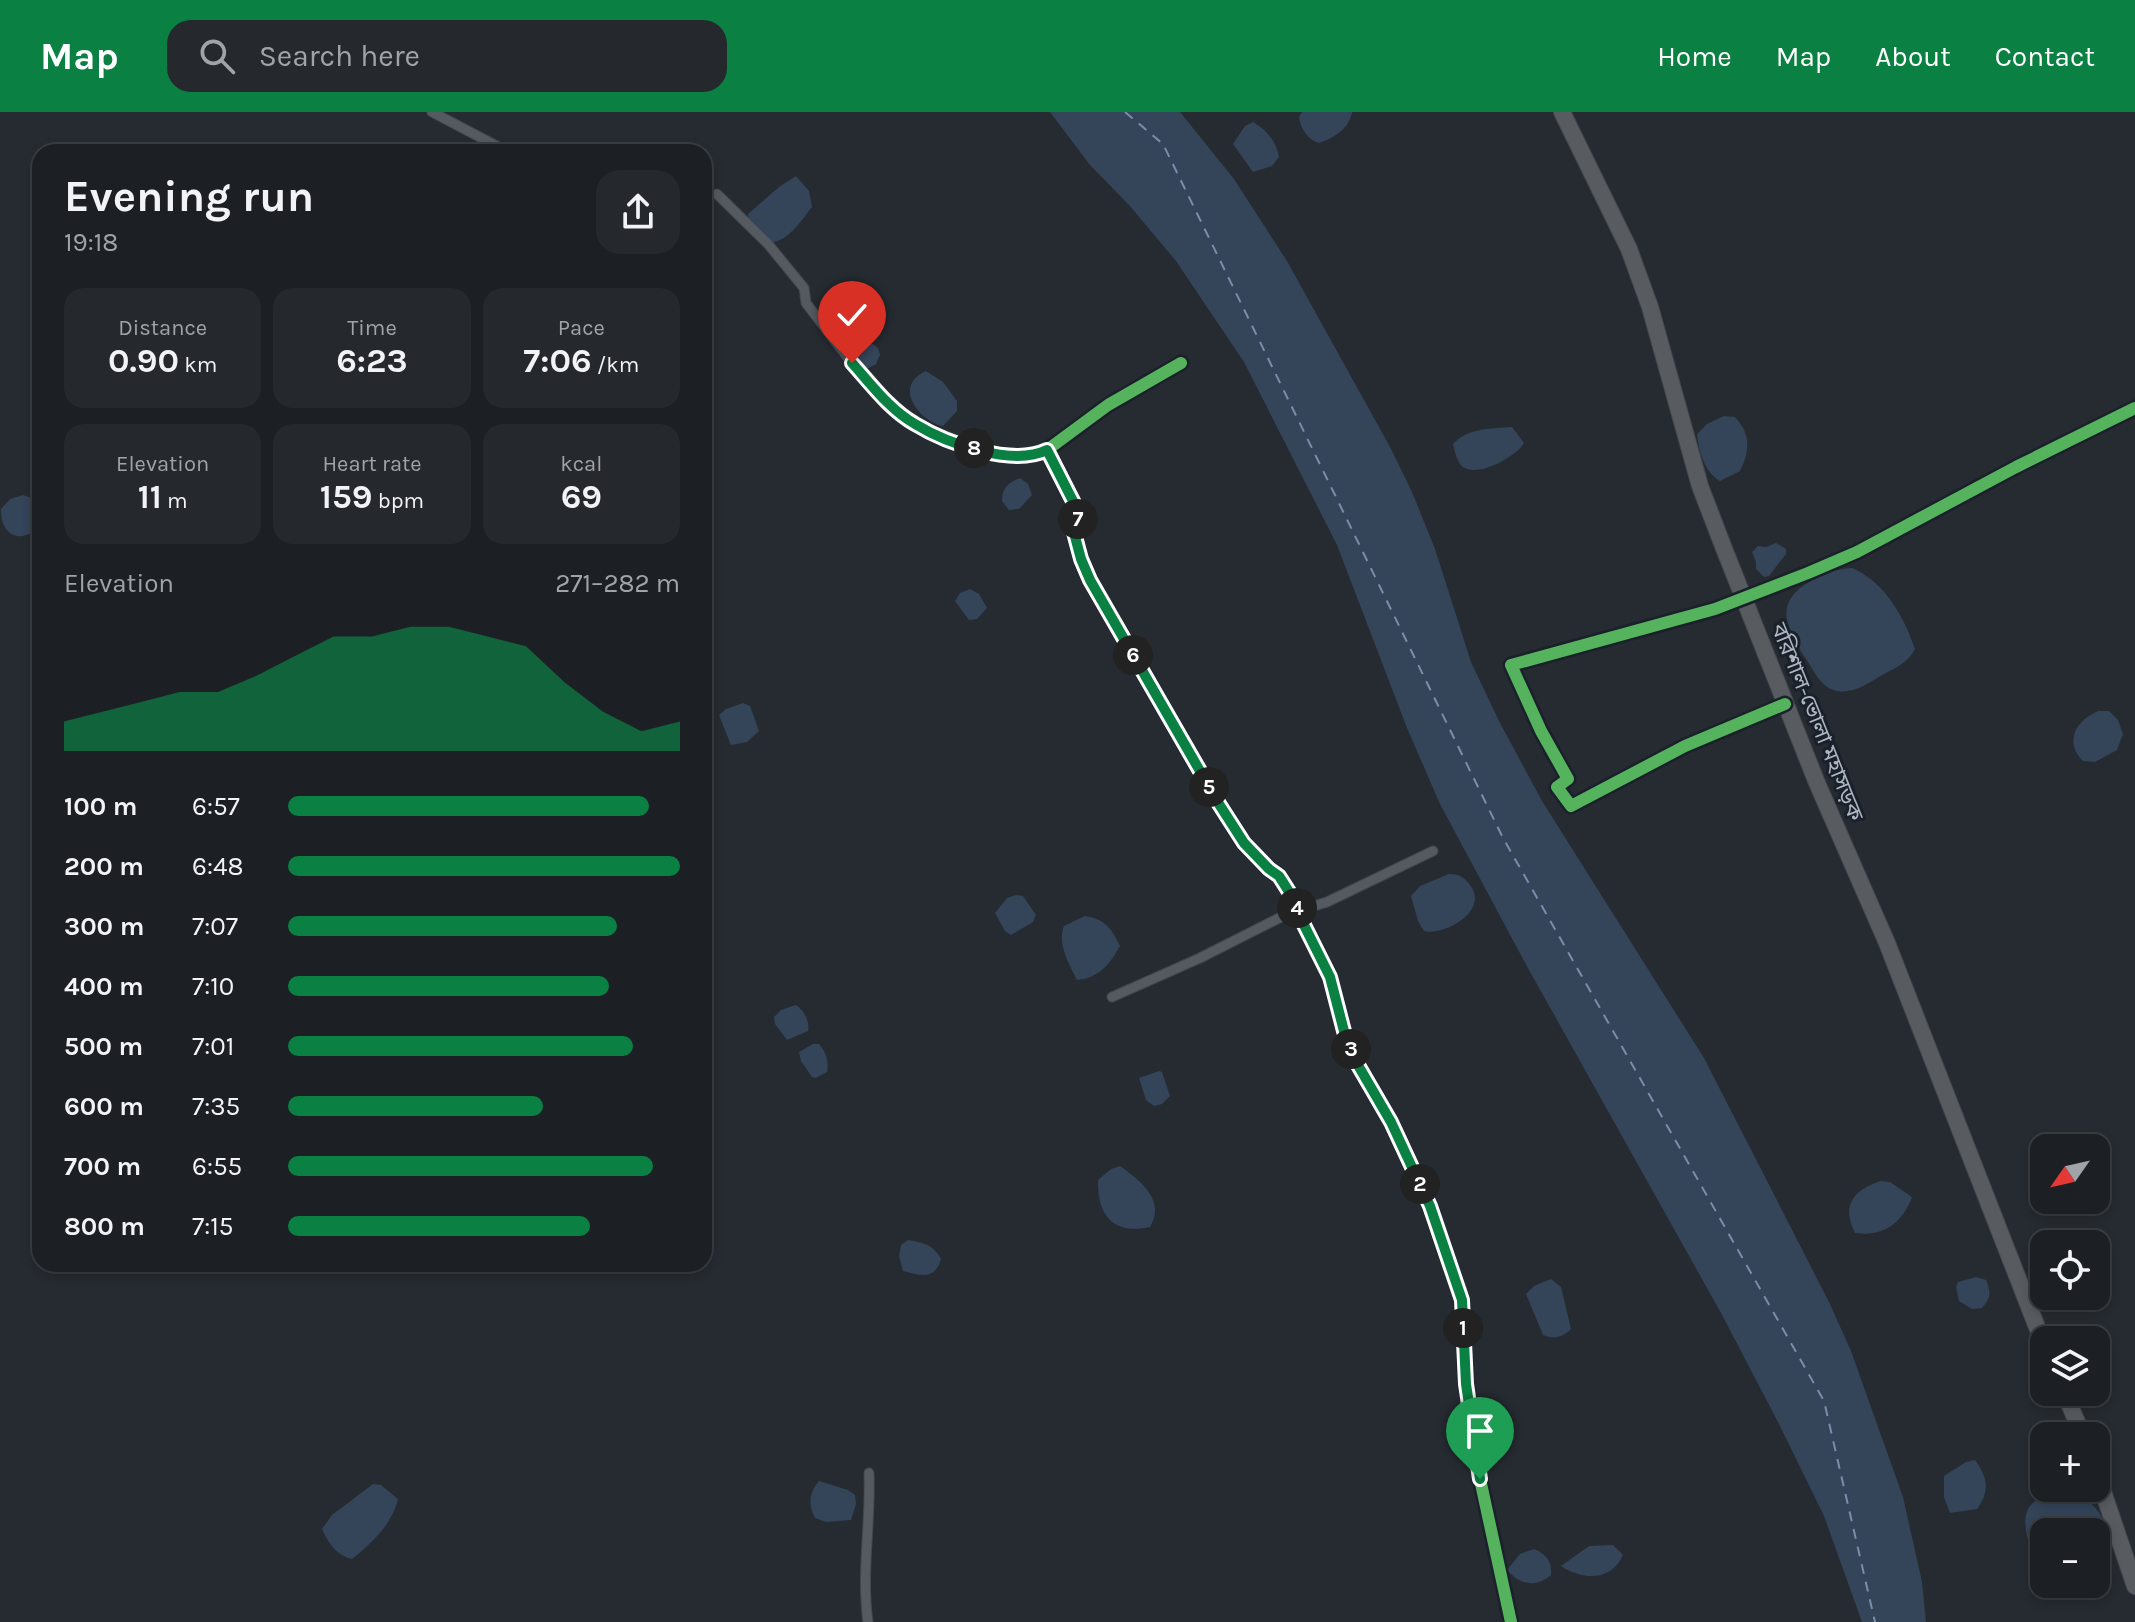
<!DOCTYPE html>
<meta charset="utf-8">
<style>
body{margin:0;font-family:Karla,"Noto Sans Bengali",sans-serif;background:#25282d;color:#f1f3f6;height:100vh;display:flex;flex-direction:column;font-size:30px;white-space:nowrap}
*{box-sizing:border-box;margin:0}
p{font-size:26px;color:#a0a3a7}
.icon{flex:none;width:44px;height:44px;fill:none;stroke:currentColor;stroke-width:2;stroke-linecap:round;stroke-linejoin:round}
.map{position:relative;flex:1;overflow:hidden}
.side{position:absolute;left:32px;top:32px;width:680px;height:1128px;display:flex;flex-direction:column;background:#1c2025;border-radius:24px;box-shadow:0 4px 12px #0003,0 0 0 2px #3a3e42}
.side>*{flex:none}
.needle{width:52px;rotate:236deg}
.tools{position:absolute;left:2030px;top:1022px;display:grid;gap:16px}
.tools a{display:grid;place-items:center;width:80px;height:80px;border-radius:16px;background:#1c2025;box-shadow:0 4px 12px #0003,0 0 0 2px #3a3e42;font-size:40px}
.pin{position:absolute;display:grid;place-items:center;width:68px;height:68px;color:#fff;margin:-82px -34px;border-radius:50% 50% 50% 0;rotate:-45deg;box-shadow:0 0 8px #0007}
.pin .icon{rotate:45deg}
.km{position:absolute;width:40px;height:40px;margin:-20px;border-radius:50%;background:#222;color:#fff;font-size:22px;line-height:40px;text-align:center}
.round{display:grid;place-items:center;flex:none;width:84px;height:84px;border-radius:24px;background:#25282d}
.summary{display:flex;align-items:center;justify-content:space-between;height:136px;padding:0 32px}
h1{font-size:44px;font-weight:700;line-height:60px}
.figures{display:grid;grid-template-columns:repeat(3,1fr);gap:12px;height:136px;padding:8px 32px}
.figures div{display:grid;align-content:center;border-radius:20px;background:#25282d;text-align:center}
.figures b{font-size:34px;font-weight:700}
.figures small{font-size:22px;font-weight:400}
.figures p{font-size:22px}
.chart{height:224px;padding:16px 32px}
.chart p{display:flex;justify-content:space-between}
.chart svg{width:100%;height:144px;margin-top:8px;fill:#0b8043;opacity:.7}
ul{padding:0 32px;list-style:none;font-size:26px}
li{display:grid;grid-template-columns:128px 96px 1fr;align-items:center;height:60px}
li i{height:20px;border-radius:10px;background:#0b8043}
header{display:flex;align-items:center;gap:48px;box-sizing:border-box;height:112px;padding:0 40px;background:#0b8043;color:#fff}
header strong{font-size:38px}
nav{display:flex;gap:44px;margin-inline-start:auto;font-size:28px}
.search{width:560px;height:72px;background:#25282d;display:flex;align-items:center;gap:20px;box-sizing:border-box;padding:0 28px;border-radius:24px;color:#a0a3a7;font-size:30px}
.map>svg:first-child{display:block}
.water{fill:#344459}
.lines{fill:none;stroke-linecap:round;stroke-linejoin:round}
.ferry{stroke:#788eaa;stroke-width:2;stroke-dasharray:10 8;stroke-linecap:butt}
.minor-casing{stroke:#44474c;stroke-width:11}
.trunk-casing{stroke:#43474d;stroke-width:18}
.minor{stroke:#555960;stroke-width:9}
.trunk{stroke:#585c61;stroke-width:16}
.cycleway-casing{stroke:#1a212b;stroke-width:17}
.cycleway{stroke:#56b35d;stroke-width:12}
.route-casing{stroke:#fff;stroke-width:16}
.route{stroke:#0b8043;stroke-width:10}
.labels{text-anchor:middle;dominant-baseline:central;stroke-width:6;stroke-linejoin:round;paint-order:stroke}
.street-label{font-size:22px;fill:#afb7c3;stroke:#1a212b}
</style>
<header>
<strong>Map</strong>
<div class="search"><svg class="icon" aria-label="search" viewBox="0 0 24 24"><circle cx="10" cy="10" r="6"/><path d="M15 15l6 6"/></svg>Search here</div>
<nav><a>Home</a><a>Map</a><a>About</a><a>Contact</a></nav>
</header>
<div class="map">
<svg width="2135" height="1510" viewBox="0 0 2135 1510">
<rect width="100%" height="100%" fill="#262b31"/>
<path class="water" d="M1050,0H1180L1234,67L1287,149L1390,335L1412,380L1435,437L1471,550L1499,609L1542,689L1704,946L1829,1190L1851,1239L1903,1385L1922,1470L1926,1510H1862L1824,1404L1779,1312L1721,1201L1529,858L1440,692L1407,616L1337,433L1244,250L1176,149L1129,93L1090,53Z
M1302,0H1352C1349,17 1334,26 1319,31C1308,28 1300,16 1299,5Z
M1253,10C1267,18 1276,29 1279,45L1272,54L1253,60L1233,32L1245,14Z
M796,64L809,79L812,95C800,110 789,129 769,131L749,111L748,102L779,75Z
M854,171L866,178L877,191L863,210L848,221L826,198C828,186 842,176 854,171Z
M866,227L878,236L880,243L876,252L865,258L848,240L858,228Z
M926,259L943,270L957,289V299L943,314C919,309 892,274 926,259Z
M1724,304L1735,305C1751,322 1750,339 1740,359L1720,369C1704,360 1699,339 1697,322L1707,312Z
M1512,315L1524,331C1517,344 1478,366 1463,355C1457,350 1455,340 1453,332C1469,315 1491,317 1512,315Z
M1020,366L1028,372L1032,383L1019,397L1009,398L1002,389C1002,376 1008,371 1020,366Z
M23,383L37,388L40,413C22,434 0,424 1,397L10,387Z
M1776,431L1786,437V442L1769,464L1764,465L1756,457V450L1752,440L1758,434L1766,435Z
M1852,456C1885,470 1904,505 1915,537C1908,551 1895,556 1882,563C1869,571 1853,582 1837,579C1822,576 1815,561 1808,550C1787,518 1771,491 1811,469C1825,461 1837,457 1852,456Z
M970,477L979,482L987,496L977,507L969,508L955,489L960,481Z
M743,591L750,594L759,619L747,630L731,633L719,603L726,597Z
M2098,599H2109L2118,608L2123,622L2117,638L2095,650L2083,649C2064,630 2075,609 2098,599Z
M1449,762C1459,762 1464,765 1470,773C1490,799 1444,824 1424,819L1418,809L1411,784L1420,774Z
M1016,783L1023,784L1036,803L1033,810L1011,823L1005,819L995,801L1007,786Z
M1085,804C1105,807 1112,817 1120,834C1110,852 1099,866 1077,868C1069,852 1057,832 1064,814Z
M796,893C804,898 810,910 808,919L787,928L775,912L774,905L781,898Z
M813,932H819C826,940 829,949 827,960L816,966L812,965L801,949L799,940Z
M1159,959L1162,960L1170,984L1162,992L1154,994L1146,988L1139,966Z
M1120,1054C1141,1069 1166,1089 1150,1115C1114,1123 1097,1104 1098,1068L1111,1057Z
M1881,1069L1890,1070L1912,1085C1902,1111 1884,1125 1855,1121C1841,1094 1853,1078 1881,1069Z
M908,1128C924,1131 933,1132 941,1147C935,1168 922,1164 903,1159L899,1144L901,1133Z
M1976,1165L1986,1168C1991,1180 1991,1186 1982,1196L1972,1197L1959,1189L1956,1175L1958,1170Z
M1551,1167L1561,1175L1571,1217C1563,1225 1554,1228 1543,1223L1526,1182L1534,1174Z
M1975,1348C1988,1366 1990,1379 1977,1397L1950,1401L1944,1385V1364L1966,1350Z
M819,1369L848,1378L855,1383L856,1392L851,1408L826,1410L815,1406C808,1392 809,1381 819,1369Z
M373,1372L381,1373L398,1387C393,1411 372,1431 352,1447C336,1443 329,1432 322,1417L332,1403Z
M2072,1380C2094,1390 2105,1402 2107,1426L2096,1438V1420H2044L2043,1458C2032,1445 2017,1408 2031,1393C2039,1383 2060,1381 2072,1380Z
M1613,1433L1623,1443C1611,1470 1582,1468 1561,1454L1589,1434Z
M1534,1437C1547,1443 1552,1449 1551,1463C1536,1476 1520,1473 1507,1458L1520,1442Z"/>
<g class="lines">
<path class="ferry" d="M1125,0L1163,32L1503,726L1824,1289L1875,1510"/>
<g class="minor-casing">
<path id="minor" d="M432,0L508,40
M717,82L768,132L804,176L806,191L852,251L891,293L914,312L985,339L1012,344L1047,338
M1181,251L1108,293L1047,338L1076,395L1078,407L1073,417L1081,447L1090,468L1219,692L1244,731L1269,757L1279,764L1293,786L1297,799L1330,865L1345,923L1355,948L1391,1010L1430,1094L1462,1188L1466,1272L1480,1367L1511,1510
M1785,592L1685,634L1571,694L1557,675L1568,667L1541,619L1511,553L1715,497L1808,461L1857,440L2016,355L2135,296
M1112,885L1200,846L1285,803L1327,790L1433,739
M868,1510C861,1460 871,1412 869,1361"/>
</g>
<g class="trunk-casing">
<path id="trunk" d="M1562,0L1629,137L1650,195L1700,374L1723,434L1817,671L1887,831L2044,1233
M2064,1280L2083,1324
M2096,1359L2135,1474"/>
</g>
<use href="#minor" class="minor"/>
<use href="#trunk" class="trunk"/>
<g class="cycleway-casing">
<path id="cycleway" d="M1181,251L1108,293L1047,338L1076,395L1078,407L1073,417L1081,447L1090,468L1219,692L1244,731L1269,757L1279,764L1293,786L1297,799L1330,865L1345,923L1355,948L1391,1010L1430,1094L1462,1188L1466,1272L1480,1367L1511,1510
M1785,592L1685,634L1571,694L1557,675L1568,667L1541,619L1511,553L1715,497L1808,461L1857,440L2016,355L2135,296"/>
</g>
<use href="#cycleway" class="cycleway"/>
</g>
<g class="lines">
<g class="route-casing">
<path id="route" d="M852,251C871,272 890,298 915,312C946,331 1012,355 1047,338L1076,395L1078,407L1073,417L1081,447L1090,468L1219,692L1244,731L1269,757L1279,764L1293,786L1297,799L1330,865L1345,923L1355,948L1391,1010L1430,1094L1462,1188L1466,1272L1480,1367"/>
</g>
<use href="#route" class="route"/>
</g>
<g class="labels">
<g class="street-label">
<text transform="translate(1817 610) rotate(68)">বরিশাল-ভোলা মহাসড়ক</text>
</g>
</g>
</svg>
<div class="tools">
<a><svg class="needle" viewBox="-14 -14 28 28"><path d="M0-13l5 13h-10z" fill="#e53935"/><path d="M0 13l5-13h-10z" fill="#a0a3a7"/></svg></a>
<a><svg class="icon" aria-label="locate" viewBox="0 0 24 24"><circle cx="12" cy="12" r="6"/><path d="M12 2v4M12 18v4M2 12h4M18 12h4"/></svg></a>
<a><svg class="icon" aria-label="layers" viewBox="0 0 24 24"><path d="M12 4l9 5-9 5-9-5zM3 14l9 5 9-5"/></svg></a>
<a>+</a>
<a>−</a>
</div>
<div class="pin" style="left:1480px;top:1367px;background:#1e9e55"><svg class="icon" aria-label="arrive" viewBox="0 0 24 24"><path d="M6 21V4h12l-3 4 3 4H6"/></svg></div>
<div class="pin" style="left:852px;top:251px;background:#d93025"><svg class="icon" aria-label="check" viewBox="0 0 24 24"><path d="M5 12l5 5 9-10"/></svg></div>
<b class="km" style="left:1463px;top:1216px">1</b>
<b class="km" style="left:1420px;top:1072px">2</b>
<b class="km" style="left:1351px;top:937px">3</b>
<b class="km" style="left:1297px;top:796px">4</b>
<b class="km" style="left:1209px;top:675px">5</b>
<b class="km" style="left:1133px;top:543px">6</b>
<b class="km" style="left:1078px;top:407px">7</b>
<b class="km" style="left:974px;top:336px">8</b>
<section class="side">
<div class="summary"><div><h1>Evening run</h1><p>19:18</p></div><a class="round"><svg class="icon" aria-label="share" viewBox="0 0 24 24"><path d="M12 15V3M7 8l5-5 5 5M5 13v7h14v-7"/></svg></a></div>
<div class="figures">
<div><p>Distance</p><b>0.90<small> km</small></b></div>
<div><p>Time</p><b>6:23</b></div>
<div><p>Pace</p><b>7:06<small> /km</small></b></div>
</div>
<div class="figures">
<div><p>Elevation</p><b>11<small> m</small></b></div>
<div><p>Heart rate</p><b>159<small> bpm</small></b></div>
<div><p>kcal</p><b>69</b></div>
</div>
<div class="chart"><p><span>Elevation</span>271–282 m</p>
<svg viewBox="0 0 160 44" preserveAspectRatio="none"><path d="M0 44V35L10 32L20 29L30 26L40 26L50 21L60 15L70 9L80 9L90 6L100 6L110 9L120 12L130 23L140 32L150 38L160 35V44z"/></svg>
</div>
<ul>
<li><b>100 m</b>6:57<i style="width:92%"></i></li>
<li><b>200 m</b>6:48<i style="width:100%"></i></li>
<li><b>300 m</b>7:07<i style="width:84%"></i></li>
<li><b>400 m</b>7:10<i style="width:82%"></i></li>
<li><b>500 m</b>7:01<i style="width:88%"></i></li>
<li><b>600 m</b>7:35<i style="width:65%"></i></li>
<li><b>700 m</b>6:55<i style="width:93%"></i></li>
<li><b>800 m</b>7:15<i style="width:77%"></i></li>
</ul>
</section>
</div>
